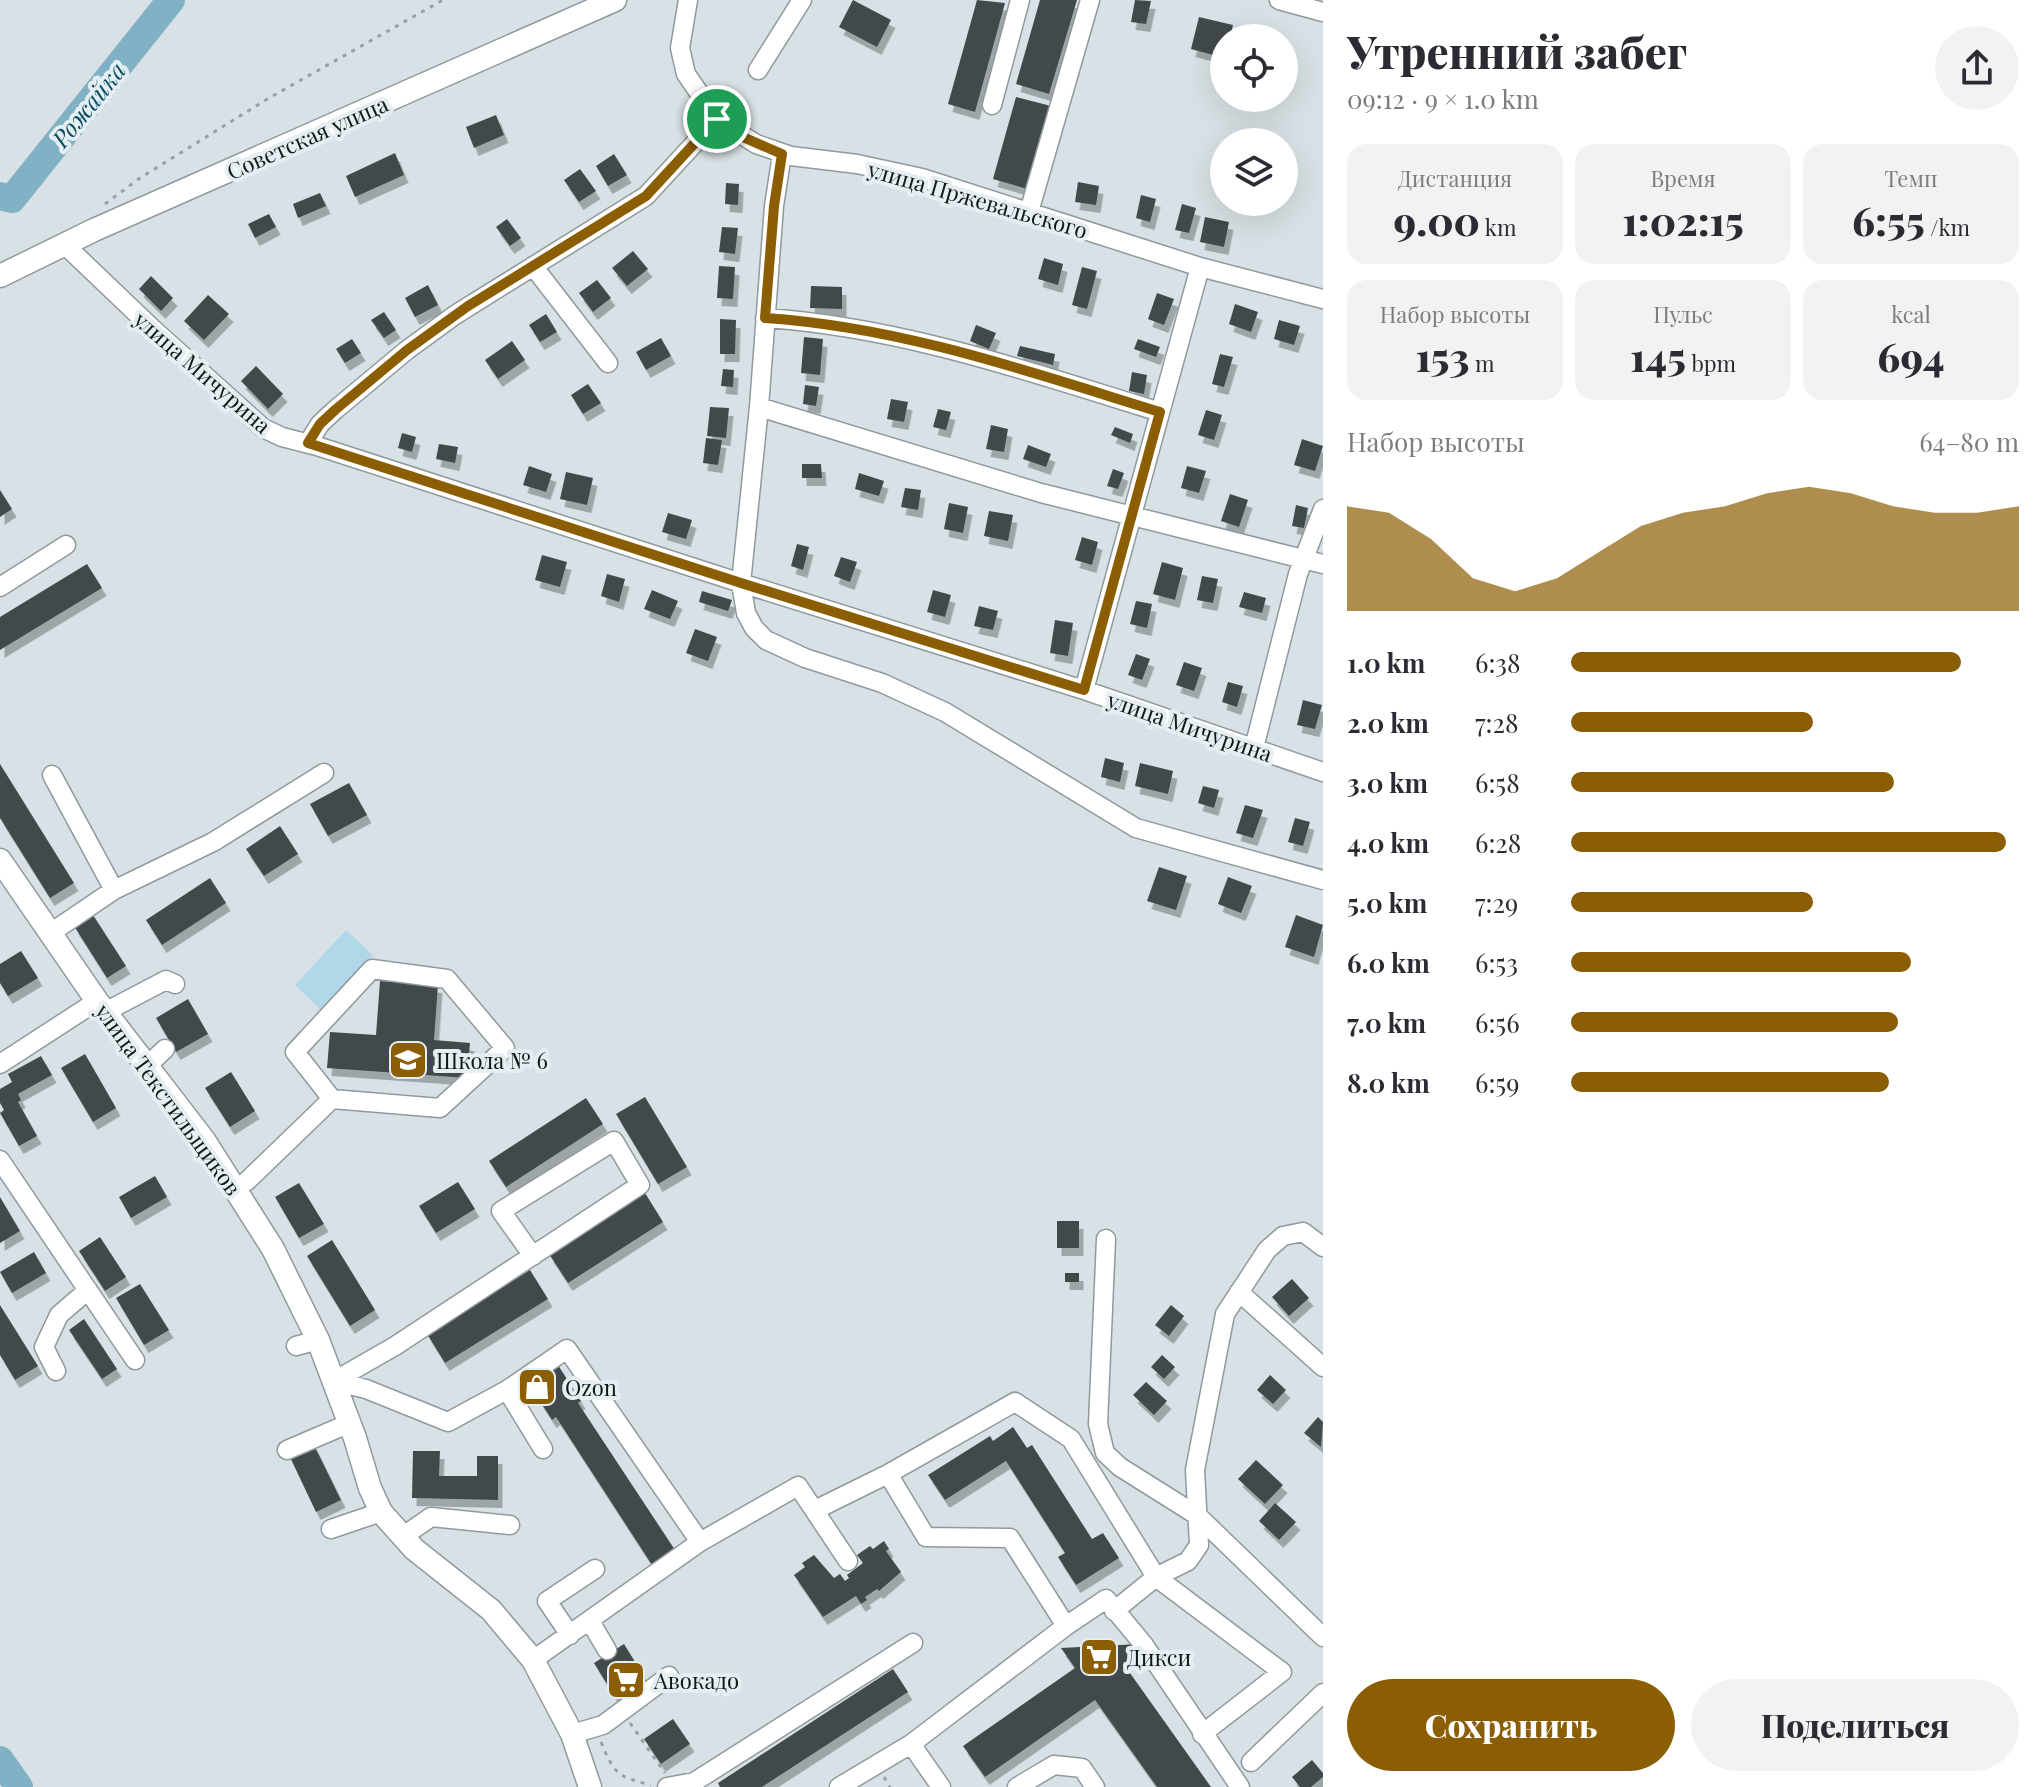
<!DOCTYPE html>
<html lang="ru">
<meta charset="utf-8">
<style>
body{margin:0;font-family:"Playfair Display",serif;background:#f2f2f3;color:#2b2b33;height:100vh;display:flex;flex-direction:column;font-size:30px;white-space:nowrap}
*{box-sizing:border-box;margin:0}
p{font-size:26px;color:#7c7c81}
.icon{flex:none;width:44px;height:44px;fill:none;stroke:currentColor;stroke-width:2;stroke-linecap:round;stroke-linejoin:round}
.map{position:relative;flex:1;overflow:hidden}
.details{display:flex;flex-direction:column;background:#fff;width:720px}
.details>*{flex:none}
.controls{position:absolute;left:1210px;top:24px;display:grid;gap:16px}
.controls a{display:grid;place-items:center;width:88px;height:88px;border-radius:50%;background:#fff;box-shadow:0 8px 32px #0002;font-size:40px}
.pin{position:absolute;display:grid;place-items:center;width:68px;height:68px;color:#fff;margin:-34px;border:4px solid #fff;border-radius:50%;box-shadow:0 2px 8px #0007}
.round{display:grid;place-items:center;flex:none;width:84px;height:84px;border-radius:42px;background:#f2f2f3}
.head{display:flex;align-items:center;justify-content:space-between;height:136px;padding:0 24px}
h1{font-size:44px;font-weight:800;line-height:60px}
.metrics{display:grid;grid-template-columns:repeat(3,1fr);gap:12px;height:136px;padding:8px 24px}
.metrics div{display:grid;align-content:center;border-radius:20px;background:#f2f2f3;text-align:center}
.metrics b{font-size:40px;font-weight:800}
.metrics small{font-size:22px;font-weight:400}
.metrics p{font-size:22px}
.chart{height:224px;padding:16px 24px}
.chart p{display:flex;justify-content:space-between}
.chart svg{width:100%;height:144px;margin-top:8px;fill:#8c5e04;opacity:.7}
.cta{display:flex;gap:16px;margin-top:auto;padding:16px 24px}
.cta a{flex:1;height:92px;border-radius:48px;background:#8c5e04;color:#fff;font-size:32px;font-weight:800;line-height:92px;text-align:center}
.cta a+a{background:#f2f2f3;color:#2b2b33}
ul{padding:0 24px;list-style:none;font-size:26px}
li{display:grid;grid-template-columns:128px 96px 1fr;align-items:center;height:60px}
li i{height:20px;border-radius:10px;background:#8c5e04}
main{display:flex;flex:1;min-height:0}
.map>svg:first-child{display:block}
.green{fill:#b1d8e9}
.lines{fill:none;stroke-linecap:round;stroke-linejoin:round}
.river{stroke:#81b1c5;stroke-width:28}
.building{fill:#424a4d;filter:url(#shadow)}
.minor-casing{stroke:#90999d;stroke-width:21}
.major-casing{stroke:#90999d;stroke-width:25}
.path{stroke:#99a0a3;stroke-width:3;stroke-dasharray:4 6;stroke-linecap:butt}
.minor{stroke:#fff;stroke-width:18}
.major{stroke:#fff;stroke-width:22}
.route-casing{stroke:#fff;stroke-width:16}
.route{stroke:#8c5e04;stroke-width:10}
.labels{text-anchor:middle;dominant-baseline:central;stroke-width:8;stroke-linejoin:round;paint-order:stroke}
.street-label{font-size:22px;fill:#131718;stroke:#e5eef2}
.poi-label{font-size:22px;fill:#131718;stroke:#e5eef2;text-anchor:start}
.water-label{font-size:24px;font-style:italic;fill:#094d62;stroke:#e5eef2}
</style>
<main>
<div class="map">
<svg width="1323" height="1787" viewBox="0 0 1323 1787">
<defs>
<filter id="shadow"><feDropShadow dx="4.5" dy="8" stdDeviation="0" flood-color="#0004"/></filter>
</defs>
<rect width="100%" height="100%" fill="#d8e1e5"/>
<path class="green" d="M346,930L373,955L321,1010L295,985Z"/>
<g class="lines">
<path class="river" d="M0,196L12,199L171,0
M0,1760L19,1787"/>
</g>
<path class="building" d="M853,0L891,20L877,47L839,27Z
M977,0L1005,3L975,112L948,104Z
M1040,0H1077L1049,94L1016,84Z
M1135,0L1151,1L1146,24L1131,22Z
M1199,17L1233,25L1230,38H1224V58L1191,49Z
M1016,97L1051,106L1027,189L993,179Z
M496,115L504,135L474,148L466,127Z
M395,153L404,175L355,197L346,176Z
M614,154L627,175L608,186L596,166Z
M580,169L596,191L579,202L564,180Z
M1078,182L1099,186L1096,205L1075,202Z
M726,183L739,184L738,205L725,204Z
M320,193L326,206L298,218L293,204Z
M1141,195L1156,199L1150,222L1136,218Z
M1182,204L1196,208L1189,233L1175,230Z
M269,214L276,227L255,238L248,224Z
M1205,217L1229,222L1224,247L1200,242Z
M507,219L521,238L510,246L496,227Z
M722,227L738,228L735,254L719,252Z
M633,251L648,269L627,286L612,268Z
M1044,258L1063,264L1058,285L1038,279Z
M719,266L735,267L733,299L717,298Z
M1082,267L1097,271L1087,309L1072,305Z
M151,276L173,298L161,311L139,289Z
M597,280L611,298L593,312L579,293Z
M428,285L438,305L415,317L405,298Z
M811,286L842,287V309L810,308Z
M1157,293L1174,299L1164,325L1148,319Z
M208,295L229,314L204,340L184,321Z
M1235,304L1258,312L1251,332L1229,324Z
M384,312L396,330L384,338L371,320Z
M546,314L557,332L540,342L529,325Z
M720,319L736,320L735,354H720Z
M1279,320L1300,326L1294,345L1274,339Z
M976,325L996,333L989,349L970,341Z
M804,337L823,339L820,375L801,373Z
M661,338L671,356L646,370L636,352Z
M352,339L361,353L345,363L336,349Z
M1138,339L1160,347L1156,357L1134,349Z
M512,341L525,360L498,379L485,360Z
M1020,346L1055,354L1053,365L1017,356Z
M1220,354L1233,357L1224,387L1212,384Z
M256,366L283,394L268,409L241,381Z
M723,369L734,370L733,387L721,386Z
M1132,372L1147,375L1144,394L1129,391Z
M588,384L601,403L583,414L571,395Z
M805,385L819,387L816,406L803,404Z
M891,399L908,402L904,422L887,419Z
M710,407L729,408L726,438L707,436Z
M938,409L951,412L946,430L933,427Z
M1206,410L1222,415L1214,440L1198,435Z
M991,425L1008,429L1004,452L986,449Z
M1115,427L1133,434L1130,443L1111,435Z
M402,433L416,437L412,452L398,448Z
M706,438L722,440L718,465L703,463Z
M1302,439L1323,446L1315,471L1294,465Z
M439,444L458,447L455,463L436,459Z
M1028,445L1051,454L1046,467L1023,459Z
M802,464H821L822,478H802Z
M529,466L552,474L546,492L523,485Z
M1187,466L1206,471L1199,493L1181,488Z
M1113,469L1124,473L1118,489L1107,486Z
M566,472L593,478L587,505L560,499Z
M859,473L884,481L879,496L855,489Z
M905,488L921,490L918,510L901,507Z
M0,490L12,509L0,517Z
M1230,494L1248,500L1239,527L1221,521Z
M949,503L968,507L963,533L944,529Z
M1296,505L1308,508L1304,528L1292,526Z
M989,511L1013,515L1008,541L984,536Z
M668,513L692,520L686,539L662,532Z
M1082,537L1098,542L1092,565L1075,560Z
M797,544L809,547L803,570L791,566Z
M542,555L567,562L560,587L535,580Z
M841,557L857,562L850,582L834,576Z
M1162,562L1183,568L1175,600L1153,594Z
M87,564L102,588L0,650V617Z
M607,574L625,579L619,602L601,596Z
M1202,576L1218,579L1213,603L1197,600Z
M652,590L678,601L670,619L644,609Z
M933,590L951,595L945,617L927,612Z
M702,591L732,600L728,611L699,602Z
M1244,592L1266,598L1262,613L1239,607Z
M1136,601L1152,604L1147,628L1130,624Z
M979,606L998,611L993,630L974,626Z
M1055,620L1073,623L1068,656L1050,653Z
M695,629L717,637L708,661L686,653Z
M1136,654L1150,659L1142,680L1128,675Z
M1184,662L1202,668L1194,691L1176,685Z
M1228,682L1243,686L1237,707L1222,702Z
M1303,700L1322,705L1315,729L1297,725Z
M1105,758L1124,763L1120,782L1101,777Z
M1140,763L1173,771L1168,794L1135,786Z
M0,764L74,883L50,898L0,818Z
M349,783L367,815L328,836L310,804Z
M1203,786L1219,790L1214,808L1198,803Z
M1245,805L1263,810L1253,838L1236,833Z
M1295,818L1310,822L1303,846L1288,842Z
M280,826L298,854L264,876L246,849Z
M1159,867L1187,876L1176,910L1147,901Z
M1228,877L1252,886L1241,913L1218,904Z
M210,878L226,903L162,945L146,920Z
M93,915L126,966L107,978L74,926Z
M1296,915L1323,925L1314,957L1285,947Z
M21,951L38,978L8,996L0,983V964Z
M380,981L438,985L434,1040L470,1043L467,1078L327,1068L330,1032L376,1035Z
M188,999L208,1034L176,1052L156,1018Z
M85,1054L116,1108L93,1122L61,1068Z
M41,1056L52,1075L18,1094L21,1100L18,1102L37,1136L19,1146L0,1113L4,1110L0,1103V1089L12,1082L8,1074Z
M231,1072L255,1111L230,1127L205,1088Z
M645,1097L687,1167L658,1184L616,1114Z
M586,1098L603,1124L506,1187L489,1161Z
M155,1176L167,1197L131,1218L119,1197Z
M458,1182L475,1209L436,1233L419,1206Z
M299,1183L324,1224L299,1238L275,1197Z
M645,1193L663,1222L568,1283L549,1254Z
M0,1197L20,1231L0,1243Z
M1057,1221H1079V1248H1057Z
M100,1237L126,1277L105,1291L79,1251Z
M332,1240L375,1310L350,1326L307,1256Z
M34,1252L46,1273L12,1293L0,1272Z
M530,1270L548,1299L445,1363L427,1334Z
M1065,1273H1079V1282H1065Z
M1292,1279L1309,1298L1289,1316L1272,1297Z
M140,1284L169,1330L144,1345L116,1298Z
M0,1305L38,1366L15,1380L0,1355Z
M1171,1305L1184,1316L1169,1336L1155,1325Z
M84,1319L117,1369L102,1379L69,1330Z
M1162,1355L1175,1367L1164,1379L1151,1367Z
M558,1365L581,1401L578,1403L675,1550L652,1565L556,1417L552,1420L529,1384Z
M1270,1375L1286,1390L1273,1404L1257,1390Z
M1146,1382L1167,1401L1154,1415L1133,1395Z
M1318,1417L1323,1422L1321,1447L1304,1433Z
M1013,1427L1027,1448L1032,1445L1092,1539L1103,1533L1119,1558L1076,1585L1058,1557L1065,1553L1006,1461L945,1500L928,1475L990,1436L993,1441Z
M313,1443L341,1500L316,1512L289,1455Z
M413,1451H440L439,1476H477V1456H498V1500L412,1498Z
M1256,1460L1283,1485L1265,1504L1238,1479Z
M1275,1503L1296,1522L1279,1540L1259,1521Z
M884,1541L889,1549L886,1551L901,1572L879,1591L877,1589L865,1597L867,1600L861,1604L856,1596L823,1617L794,1575L805,1567L802,1563L814,1555L834,1578L840,1574L845,1581L849,1578L847,1575L863,1563L857,1555L870,1546L873,1549Z
M624,1644L645,1678L615,1697L594,1663Z
M1139,1644L1125,1666L1211,1787H1157L1095,1700L985,1777L963,1746L1075,1668L1061,1648Z
M893,1669L908,1692L762,1787H720L718,1783Z
M673,1719L690,1744L661,1764L644,1739Z
M1312,1760L1323,1773V1777L1311,1787H1300L1292,1777Z"/>
<g class="lines">
<g class="minor-casing">
<path id="minor" d="M688,0L680,48L686,74L717,119L756,144L791,156L857,164L922,178L1200,267L1323,299
M1279,0L1323,12
M758,70L802,0
M992,105L1020,0
M782,154L774,206L759,407L741,583L746,613L754,628L766,640L805,658L882,683L945,712L1136,828L1323,880
M1029,212L1090,0
M64,244L154,330L263,428L282,437L317,446L741,583L1084,690L1323,772
M533,266L608,363
M765,318C902,327 1030,372 1160,412
M759,407L1041,493L1323,564
M308,443L320,424L335,410L407,350L455,315L646,196L717,119
M0,587L66,545
M1084,690L1200,267
M1254,748L1298,574L1323,509
M114,890L213,842L324,773
M49,934L114,890L52,775
M105,1012L166,980L175,984
M0,1064L97,1001
M147,1066L165,1049
M0,1160L135,1360
M236,1188L247,1181L332,1099L295,1052L372,969L447,979L505,1048L440,1108L332,1099
M1106,1239L1098,1424L1105,1453L1120,1467L1198,1516L1323,1637
M1239,1292L1323,1367
M296,1346L318,1340
M56,1371L44,1347L59,1315L88,1290
M334,1381L395,1346L640,1185L614,1141L501,1211L533,1256
M334,1381L366,1389L448,1422L507,1390
M287,1450L350,1423
M815,1510L888,1474
M331,1529L381,1512
M402,1537L431,1517L510,1525
M700,1542L798,1486L848,1561
M590,1621L607,1650
M1066,1626L1010,1538L926,1537L888,1474L1015,1402L1071,1439L1156,1577L1114,1611
M570,1635L547,1601L595,1569
M533,1660L700,1542L567,1349L507,1390L543,1449
M572,1734L603,1725L669,1676
M1202,1734L1282,1672L1156,1577L1188,1561L1199,1545L1195,1470L1225,1314L1267,1250L1283,1236L1303,1232L1323,1247
M911,1744L941,1787
M1251,1762L1323,1693
M667,1787L694,1782L913,1643
M839,1787L911,1744L1066,1626L1106,1599L1144,1645L1240,1787
M1017,1787L1054,1765L1082,1768L1095,1787"/>
</g>
<g class="major-casing">
<path id="major" d="M0,276L94,230L615,0
M0,860L97,1001L204,1140L273,1249L318,1340L355,1438L370,1488L381,1512L414,1549L491,1610L533,1660L572,1734L590,1787"/>
</g>
<path class="path" d="M105,204L140,178L269,98L443,0
M630,1723L665,1773
M601,1742C614,1774 618,1777 651,1785
M884,1777L890,1787"/>
<use href="#minor" class="minor"/>
<use href="#major" class="major"/>
</g>
<g class="lines">
<g class="route-casing">
<path id="route" d="M717,119L745,138L782,154L774,206L765,318C902,327 1030,372 1160,412L1084,690L741,583L308,443L320,424L335,410L407,350L468,306L646,196Z"/>
</g>
<use href="#route" class="route"/>
</g>
<defs>
<g id="school-square" transform="scale(2)"><rect x="-9" y="-9" width="18" height="18" rx="4" fill="#8c5e04" stroke="#e5eef2"/><path d="M0-5L7-2L0 1L-7-2ZM-4 1L0 2.5L4 1V4Q0 6-4 4Z" fill="#fff"/></g>
<g id="shop-square" transform="scale(2)"><rect x="-9" y="-9" width="18" height="18" rx="4" fill="#8c5e04" stroke="#e5eef2"/><path d="M-5-2.5h2.3a2.7 3.5 0 0 1 5.4 0H5L5.5 6h-11ZM-1.5-2.5h3a1.5 2.3 0 0 0-3 0Z" fill="#fff"/></g>
<g id="supermarket-square" transform="scale(2)"><rect x="-9" y="-9" width="18" height="18" rx="4" fill="#8c5e04" stroke="#e5eef2"/><path d="M-6-5.5h2.5l.6 2H6L4.5 2H-2.5L-4.4-4H-6ZM-1.5 3.2a1.3 1.3 0 1 0 .1 0ZM3 3.2a1.3 1.3 0 1 0 .1 0Z" fill="#fff"/></g>
</defs>
<g fill-rule="evenodd">
<use href="#school-square" x="408" y="1060"/>
<use href="#shop-square" x="537" y="1387"/>
<use href="#supermarket-square" x="1099" y="1657"/>
<use href="#supermarket-square" x="626" y="1680"/>
</g>
<g class="labels">
<g class="street-label">
<text transform="translate(307 137) rotate(-24)">Советская улица</text>
<text transform="translate(978 199) rotate(16)">улица Пржевальского</text>
<text transform="translate(203 372) rotate(41)">улица Мичурина</text>
<text transform="translate(1190 726) rotate(19)">улица Мичурина</text>
<text transform="translate(169 1099) rotate(54)">улица Текстильщиков</text>
</g>
<g class="poi-label">
<text x="436" y="1060">Школа № 6</text>
<text x="565" y="1387">Ozon</text>
<text x="1127" y="1657">Дикси</text>
<text x="654" y="1680">Авокадо</text>
</g>
<g class="water-label">
<text transform="translate(88 104) rotate(-51)">Рожайка</text>
</g>
</g>
</svg>
<div class="controls">
<a><svg class="icon" aria-label="locate" viewBox="0 0 24 24"><circle cx="12" cy="12" r="6"/><path d="M12 2v4M12 18v4M2 12h4M18 12h4"/></svg></a>
<a><svg class="icon" aria-label="layers" viewBox="0 0 24 24"><path d="M12 4l9 5-9 5-9-5zM3 14l9 5 9-5"/></svg></a>
</div>
<div class="pin" style="left:717px;top:119px;background:#1e9e55"><svg class="icon" aria-label="arrive" viewBox="0 0 24 24"><path d="M6 21V4h12l-3 4 3 4H6"/></svg></div>
</div>
<section class="details">
<div class="head"><div><h1>Утренний забег</h1><p>09:12 · 9 × 1.0 km</p></div><a class="round"><svg class="icon" aria-label="share" viewBox="0 0 24 24"><path d="M12 15V3M7 8l5-5 5 5M5 13v7h14v-7"/></svg></a></div>
<div class="metrics">
<div><p>Дистанция</p><b>9.00<small> km</small></b></div>
<div><p>Время</p><b>1:02:15</b></div>
<div><p>Темп</p><b>6:55<small> /km</small></b></div>
</div>
<div class="metrics">
<div><p>Набор высоты</p><b>153<small> m</small></b></div>
<div><p>Пульс</p><b>145<small> bpm</small></b></div>
<div><p>kcal</p><b>694</b></div>
</div>
<div class="chart"><p><span>Набор высоты</span>64–80 m</p>
<svg viewBox="0 0 160 44" preserveAspectRatio="none"><path d="M0 44V12L10 14L20 22L30 34L40 38L50 34L60 26L70 18L80 14L90 12L100 8L110 6L120 8L130 12L140 14L150 14L160 12V44z"/></svg>
</div>
<ul>
<li><b>1.0 km</b>6:38<i style="width:87%"></i></li>
<li><b>2.0 km</b>7:28<i style="width:54%"></i></li>
<li><b>3.0 km</b>6:58<i style="width:72%"></i></li>
<li><b>4.0 km</b>6:28<i style="width:97%"></i></li>
<li><b>5.0 km</b>7:29<i style="width:54%"></i></li>
<li><b>6.0 km</b>6:53<i style="width:76%"></i></li>
<li><b>7.0 km</b>6:56<i style="width:73%"></i></li>
<li><b>8.0 km</b>6:59<i style="width:71%"></i></li>
</ul>
<div class="cta"><a>Сохранить</a><a>Поделиться</a></div>
</section>
</main>
